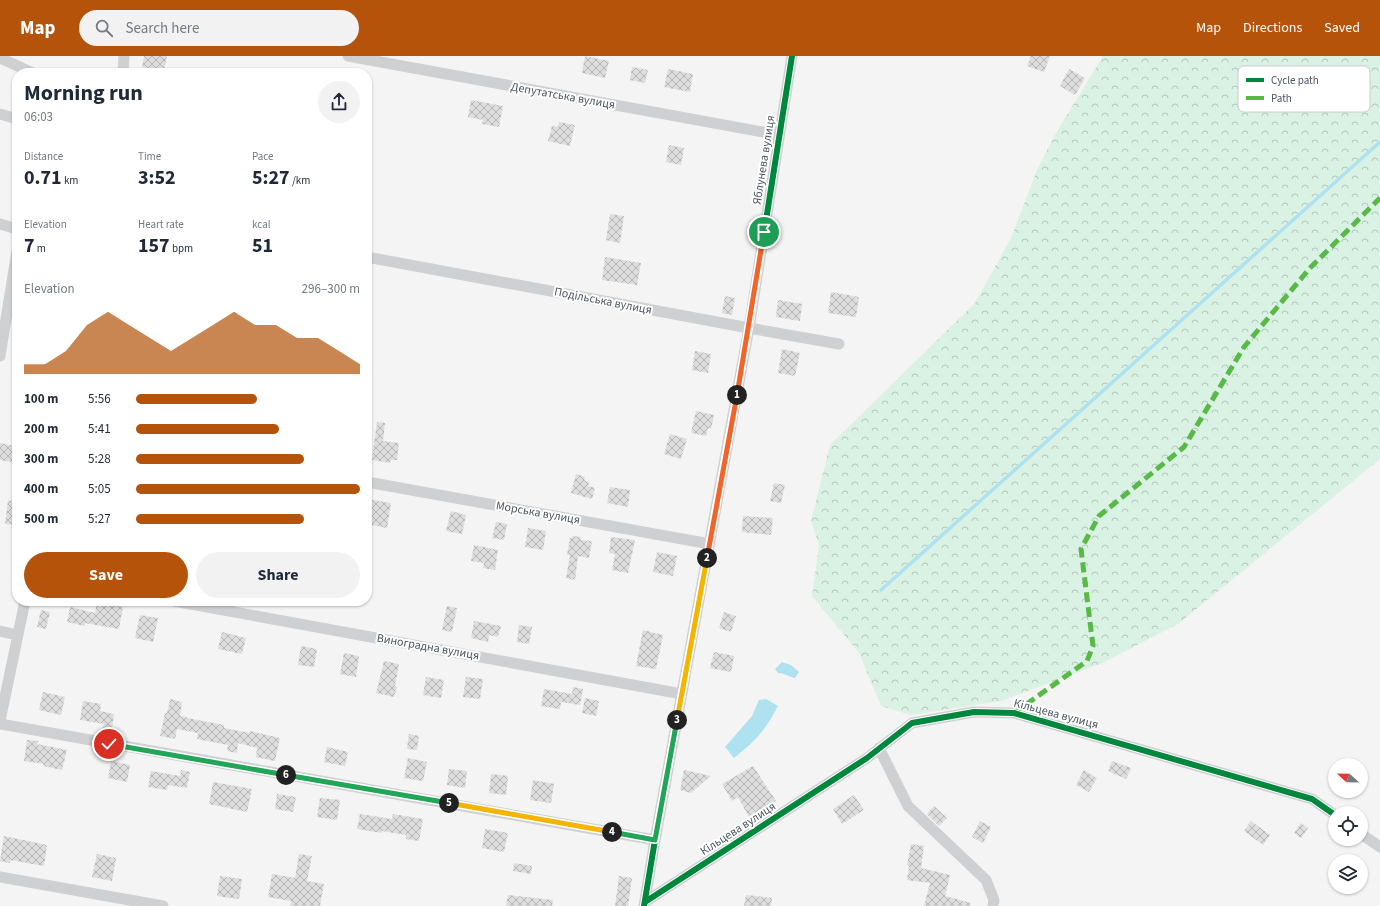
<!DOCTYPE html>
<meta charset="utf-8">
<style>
body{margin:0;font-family:"Source Sans 3",sans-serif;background:#f2f2f3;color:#1f2937;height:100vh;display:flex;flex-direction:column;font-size:15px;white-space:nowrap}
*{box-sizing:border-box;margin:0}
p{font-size:13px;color:#747a83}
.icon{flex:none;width:22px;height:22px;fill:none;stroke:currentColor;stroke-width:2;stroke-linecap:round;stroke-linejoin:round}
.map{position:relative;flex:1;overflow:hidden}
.drawer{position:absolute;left:12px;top:12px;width:360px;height:538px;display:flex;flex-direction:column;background:#fff;border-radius:16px;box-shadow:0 1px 3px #0004}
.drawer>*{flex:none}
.needle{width:26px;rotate:292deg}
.tools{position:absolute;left:1328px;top:702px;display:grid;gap:8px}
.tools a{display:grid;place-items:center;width:40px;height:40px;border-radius:50%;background:#fff;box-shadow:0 1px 3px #0004;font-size:20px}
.pin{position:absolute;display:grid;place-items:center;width:34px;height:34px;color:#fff;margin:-17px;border:2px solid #fff;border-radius:50%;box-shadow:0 1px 4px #0007}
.km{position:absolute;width:20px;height:20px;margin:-10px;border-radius:50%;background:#222;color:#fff;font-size:11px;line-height:20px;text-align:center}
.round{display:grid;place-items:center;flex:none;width:42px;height:42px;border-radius:21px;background:#f2f2f3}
.summary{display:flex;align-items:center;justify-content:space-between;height:68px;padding:0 12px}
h1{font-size:22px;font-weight:700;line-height:30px}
.figures{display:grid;grid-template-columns:repeat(3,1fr);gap:6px;height:68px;padding:4px 12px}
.figures div{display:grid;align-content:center}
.figures b{font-size:20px;font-weight:700}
.figures small{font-size:11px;font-weight:400}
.figures p{font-size:11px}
.chart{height:112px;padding:8px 12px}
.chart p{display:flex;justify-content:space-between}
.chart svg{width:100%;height:72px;margin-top:4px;fill:#b45309;opacity:.7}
.action{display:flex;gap:8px;margin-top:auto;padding:8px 12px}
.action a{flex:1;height:46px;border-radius:24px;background:#b45309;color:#fff;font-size:16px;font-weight:700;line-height:46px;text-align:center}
.action a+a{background:#f2f2f3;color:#1f2937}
ul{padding:0 12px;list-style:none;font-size:13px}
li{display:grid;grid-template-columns:64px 48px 1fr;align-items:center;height:30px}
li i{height:10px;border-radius:5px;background:#b45309}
header{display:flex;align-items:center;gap:24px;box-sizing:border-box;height:56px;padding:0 20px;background:#b45309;color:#fff}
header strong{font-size:19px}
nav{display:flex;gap:22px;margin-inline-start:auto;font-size:14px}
.search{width:280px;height:36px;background:#f2f2f3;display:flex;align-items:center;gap:10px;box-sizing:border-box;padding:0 14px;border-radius:22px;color:#747a83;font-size:15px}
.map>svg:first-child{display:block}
.forest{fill:url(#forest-crowns)}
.water{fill:#aee2f0}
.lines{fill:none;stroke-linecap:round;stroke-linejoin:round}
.stream{stroke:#aee2f0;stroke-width:3.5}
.building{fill:url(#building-cross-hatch)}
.street{stroke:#ced0d2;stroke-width:11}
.quiet{stroke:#58b947;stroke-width:5;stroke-dasharray:10 5;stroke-linecap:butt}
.cycleway-casing{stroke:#fff;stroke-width:8}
.cycleway{stroke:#00873e;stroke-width:6}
.split-1-casing{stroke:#fff;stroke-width:8}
.split-2-casing{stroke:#fff;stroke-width:8}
.split-3-casing{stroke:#fff;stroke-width:8}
.split-4-casing{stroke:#fff;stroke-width:8}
.split-5-casing{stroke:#fff;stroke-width:8}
.split-6-casing{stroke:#fff;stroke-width:8}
.split-7-casing{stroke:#fff;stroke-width:8}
.split-1{stroke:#f0652b;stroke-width:5}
.split-2{stroke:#f0652b;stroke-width:5}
.split-3{stroke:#f5b400;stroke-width:5}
.split-4{stroke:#22a559;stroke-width:5}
.split-5{stroke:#f5b400;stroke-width:5}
.split-6{stroke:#22a559;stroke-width:5}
.split-7{stroke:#22a559;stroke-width:5}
.labels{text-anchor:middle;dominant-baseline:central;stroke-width:4;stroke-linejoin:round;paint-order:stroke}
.street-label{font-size:12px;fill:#4a5661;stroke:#fff}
.key{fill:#fff;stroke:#c9ccd0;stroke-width:1}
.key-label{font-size:11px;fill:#4a5661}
</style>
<header>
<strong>Map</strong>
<div class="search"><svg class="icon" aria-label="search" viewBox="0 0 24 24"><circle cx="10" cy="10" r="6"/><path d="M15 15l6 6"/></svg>Search here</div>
<nav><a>Map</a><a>Directions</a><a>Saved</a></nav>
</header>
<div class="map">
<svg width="1380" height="850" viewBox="0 0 1380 850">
<defs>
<pattern id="forest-crowns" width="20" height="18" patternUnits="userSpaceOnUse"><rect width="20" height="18" fill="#d9f2e3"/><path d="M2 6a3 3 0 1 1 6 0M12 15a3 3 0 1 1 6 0" fill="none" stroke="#b2c7bb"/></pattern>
<pattern id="building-cross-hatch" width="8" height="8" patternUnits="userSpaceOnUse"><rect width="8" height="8" fill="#ddddde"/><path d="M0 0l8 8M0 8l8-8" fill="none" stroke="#b5b6b7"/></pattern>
</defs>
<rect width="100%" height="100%" fill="#f4f4f4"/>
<path class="forest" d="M1103,0H1380V403L1178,568L1100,608L1001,645L911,659L881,650L859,597L812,540L819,489L811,465L830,389L975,247L1011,182L1037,114L1056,77Z"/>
<path class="water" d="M782,606L791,609L799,616L795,622C789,621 785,617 778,617L775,613Z
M766,643L778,650C765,675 756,684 734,702L725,691L752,660L759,644Z"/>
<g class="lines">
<path class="stream" d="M881,534L1380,86"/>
</g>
<path class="building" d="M144,0H167L164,15L142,11Z
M585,0L609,5L605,22L582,17Z
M1031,0H1050L1044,16L1027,10Z
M632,11L648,14L645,27L630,24Z
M668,13L693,18L690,36L664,31Z
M1069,13L1085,22L1075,39L1060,30Z
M471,44L503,50L499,71L482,68L483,64L468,61Z
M559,66L575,69L570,90L548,85L552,70L558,71Z
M669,89L684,92L681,109L666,106Z
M610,158L624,160L620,187L606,184Z
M605,201L641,207L637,229L602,224Z
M831,236L859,241L856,261L828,257Z
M725,240L735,242L732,259L722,257Z
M778,244L802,248L800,265L776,261Z
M782,293L800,297L795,320L778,317Z
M695,295L711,298L708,317L692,314Z
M696,355L714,359L711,373L708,372L706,380L691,377Z
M377,366L385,367L383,385L399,387L397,404H391L390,407L372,404Z
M670,378L687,383L681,403L664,398Z
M0,387L14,390L12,406L0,404Z
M576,418L585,421L584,424L589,426L588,430L595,432L592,443L571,437Z
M774,427L785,429L781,447L770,445Z
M610,431L630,434L628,451L607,447Z
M367,443L391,447L387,472L367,468Z
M8,444L17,446V469L5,468Z
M451,455L466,459L462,478L446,475Z
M743,460L773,462L771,479L742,476Z
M496,466L507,468L504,484L492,482Z
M528,472L546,475L543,494L525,491Z
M573,480L581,481L580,484L592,485L589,502L578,500L575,524L566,522L570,499H567L570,482H572Z
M611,481L635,484L628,517L612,514L615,498L609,497Z
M474,489L498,494L495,514L483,512L484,507L471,505Z
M657,496L677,500L673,520L653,516Z
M97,547L123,551L119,573L85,567V570L67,566L70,551L95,557Z
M447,550L457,552L452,576L442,574Z
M41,554L50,556L46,573L37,571Z
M724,556L736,560L731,576L719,572Z
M140,559L158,562L153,586L135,582Z
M474,565L501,570L498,581L489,579L488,586L471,582Z
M519,569L532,571L529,588L517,586Z
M643,574L663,579L656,613L636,610Z
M222,576L246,582L242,598L218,593Z
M301,590L317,593L314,611L298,609Z
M714,596L734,600L731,616L710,612Z
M344,597L359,600L356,621L340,618Z
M384,605L399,608L395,630L397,631L394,641L376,637Z
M426,621L444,624L441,642L423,639Z
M466,621L483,623L480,643L463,641Z
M573,631L583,633L580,649L561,646L560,653L541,650L544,633L572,638Z
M43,636L65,641L61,659L39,654Z
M585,642L599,645L596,660L582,657Z
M170,643L182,646L180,660L187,661V662L224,669V672L250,677V675L280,682L275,705L256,701L257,692L238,687L237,697L227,695L228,689L197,683L198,677L177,673L175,683L160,680L165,657H167Z
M83,645L101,648L100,655L114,658L112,673L103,672L104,668L80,664Z
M409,678L419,680L417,694L407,693Z
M27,684L38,685L37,688L67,694L62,714L43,710L44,708L24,705Z
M327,691L348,696L345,710L324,706Z
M408,702L427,706L423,725L404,722Z
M111,705L130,709L127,726L108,722Z
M1112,705L1131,712L1126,723L1108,715Z
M753,710L776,745L749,761L738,741L732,745L722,728Z
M449,713L467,715L465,732L447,729Z
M181,714L190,716L187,732L168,729L167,734L148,731L151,715L180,720Z
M684,714L711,720L691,737L680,734Z
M1084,714L1097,722L1089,736L1076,729Z
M491,718L508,720L506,739L489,737Z
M533,724L554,728L551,747L530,744Z
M213,726L252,733L247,756L209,748Z
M277,738L296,741L293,756L275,753Z
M854,739L864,754L842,768L833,753Z
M320,742L340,744L337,764L317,761Z
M934,750L947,762L939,770L927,758Z
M360,758L392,763L393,758L423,763L419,785L406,783V779L382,775V777L357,773Z
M980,765L991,771L983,787L972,781Z
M1251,765L1270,779L1263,789L1244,775Z
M1301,767L1308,772L1301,782L1294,777Z
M485,773L508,777L504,796L482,792Z
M4,780L47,789L44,810L10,804V807L0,805Z
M911,788L924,790L921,812L950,819L945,840L971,847L970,850H924L930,827L907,824L909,810L907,809Z
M97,798L116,802L112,825L92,821Z
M299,798L312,800L307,825L324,828L320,850H290L291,845L268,841L272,818L295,822Z
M514,807L532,810L531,818L513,815Z
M220,820L242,823L239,843L217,840Z
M619,820L632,822L628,850H615Z
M508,839L553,844L552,850H506Z
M746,839L772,842L771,850H744Z"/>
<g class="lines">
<path class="street" d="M348,0L779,79
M0,2L33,17
M123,17L124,0
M0,58L17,63
M0,168L17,173
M367,201L749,272L839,288
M0,300L17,195
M367,426L710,488
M174,545L682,638
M0,575L17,579
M0,665L25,545
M0,668L655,784
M879,692L908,750L986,824L994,844L993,850
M1361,778L1380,791
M0,821L163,850
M645,846L867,702L912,667L974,656L1014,657L1312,743L1335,759
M644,850L655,784L749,272L792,0"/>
<path class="quiet" d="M1014,657L1087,605L1093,590L1081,493L1099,460L1184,391L1244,291L1310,212L1380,142"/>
<g class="cycleway-casing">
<path id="cycleway" d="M645,846L867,702L912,667L974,656L1014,657L1312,743L1335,759
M644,850L655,784L749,272L792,0"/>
</g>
<use href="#cycleway" class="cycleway"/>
</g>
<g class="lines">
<g class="split-1-casing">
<path id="split-1" d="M737,339L764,176"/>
</g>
<g class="split-2-casing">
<path id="split-2" d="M707,502L737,339"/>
</g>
<g class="split-3-casing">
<path id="split-3" d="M677,664L707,502"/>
</g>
<g class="split-4-casing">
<path id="split-4" d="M612,776L655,784L677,664"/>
</g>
<g class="split-5-casing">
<path id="split-5" d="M449,747L612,776"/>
</g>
<g class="split-6-casing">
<path id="split-6" d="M286,719L449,747"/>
</g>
<g class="split-7-casing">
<path id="split-7" d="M109,688L286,719"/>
</g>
<use href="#split-1" class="split-1"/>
<use href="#split-2" class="split-2"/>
<use href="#split-3" class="split-3"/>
<use href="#split-4" class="split-4"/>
<use href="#split-5" class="split-5"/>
<use href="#split-6" class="split-6"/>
<use href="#split-7" class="split-7"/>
</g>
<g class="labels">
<g class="street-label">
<text transform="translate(563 40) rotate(10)">Депутатська вулиця</text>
<text transform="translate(764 104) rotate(-81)">Яблунева вулиця</text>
<text transform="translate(603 245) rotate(11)">Подільська вулиця</text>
<text transform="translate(538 457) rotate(10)">Морська вулиця</text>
<text transform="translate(428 591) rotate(10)">Виноградна вулиця</text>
<text transform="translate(1056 658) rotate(15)">Кільцева вулиця</text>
<text transform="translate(738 773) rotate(-33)">Кільцева вулиця</text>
</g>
</g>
<rect x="1238" y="10" width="132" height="46" rx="6" class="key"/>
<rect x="1246" y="22" width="18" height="4" fill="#00873e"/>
<rect x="1246" y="40" width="18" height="4" fill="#58b947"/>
<g class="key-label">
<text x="1271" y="28">Cycle path</text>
<text x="1271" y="46">Path</text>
</g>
</svg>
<div class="tools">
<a><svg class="needle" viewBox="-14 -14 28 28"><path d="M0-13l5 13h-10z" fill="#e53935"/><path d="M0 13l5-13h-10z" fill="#747a83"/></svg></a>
<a><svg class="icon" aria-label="locate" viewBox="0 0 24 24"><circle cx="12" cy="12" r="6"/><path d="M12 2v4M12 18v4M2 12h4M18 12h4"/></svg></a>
<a><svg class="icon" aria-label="layers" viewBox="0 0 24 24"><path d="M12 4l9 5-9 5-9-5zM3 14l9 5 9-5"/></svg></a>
</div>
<div class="pin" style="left:764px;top:176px;background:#1e9e55"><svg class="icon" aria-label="arrive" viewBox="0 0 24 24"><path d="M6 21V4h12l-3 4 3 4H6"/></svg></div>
<div class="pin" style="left:109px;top:688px;background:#d93025"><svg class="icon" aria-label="check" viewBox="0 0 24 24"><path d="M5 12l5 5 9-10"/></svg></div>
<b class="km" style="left:737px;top:339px">1</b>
<b class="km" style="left:707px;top:502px">2</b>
<b class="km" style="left:677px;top:664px">3</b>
<b class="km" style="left:612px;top:776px">4</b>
<b class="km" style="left:449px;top:747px">5</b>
<b class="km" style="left:286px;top:719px">6</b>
<section class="drawer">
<div class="summary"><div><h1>Morning run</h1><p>06:03</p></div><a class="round"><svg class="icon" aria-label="share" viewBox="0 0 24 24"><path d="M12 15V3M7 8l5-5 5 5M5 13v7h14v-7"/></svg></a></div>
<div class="figures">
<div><p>Distance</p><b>0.71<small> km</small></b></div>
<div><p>Time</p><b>3:52</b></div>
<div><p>Pace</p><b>5:27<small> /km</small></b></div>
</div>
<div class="figures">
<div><p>Elevation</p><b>7<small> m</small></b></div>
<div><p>Heart rate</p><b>157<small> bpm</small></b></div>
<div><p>kcal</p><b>51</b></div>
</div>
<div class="chart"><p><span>Elevation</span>296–300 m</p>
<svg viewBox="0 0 160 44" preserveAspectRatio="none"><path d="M0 44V38L10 38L20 30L30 14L40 6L50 14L60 22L70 30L80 22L90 14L100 6L110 14L120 14L130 22L140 22L150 30L160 38V44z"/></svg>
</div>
<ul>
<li><b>100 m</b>5:56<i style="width:54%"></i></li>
<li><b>200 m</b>5:41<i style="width:64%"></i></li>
<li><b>300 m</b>5:28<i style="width:75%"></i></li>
<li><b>400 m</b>5:05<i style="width:100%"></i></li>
<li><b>500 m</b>5:27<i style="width:75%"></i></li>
</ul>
<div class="action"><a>Save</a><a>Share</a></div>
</section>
</div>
